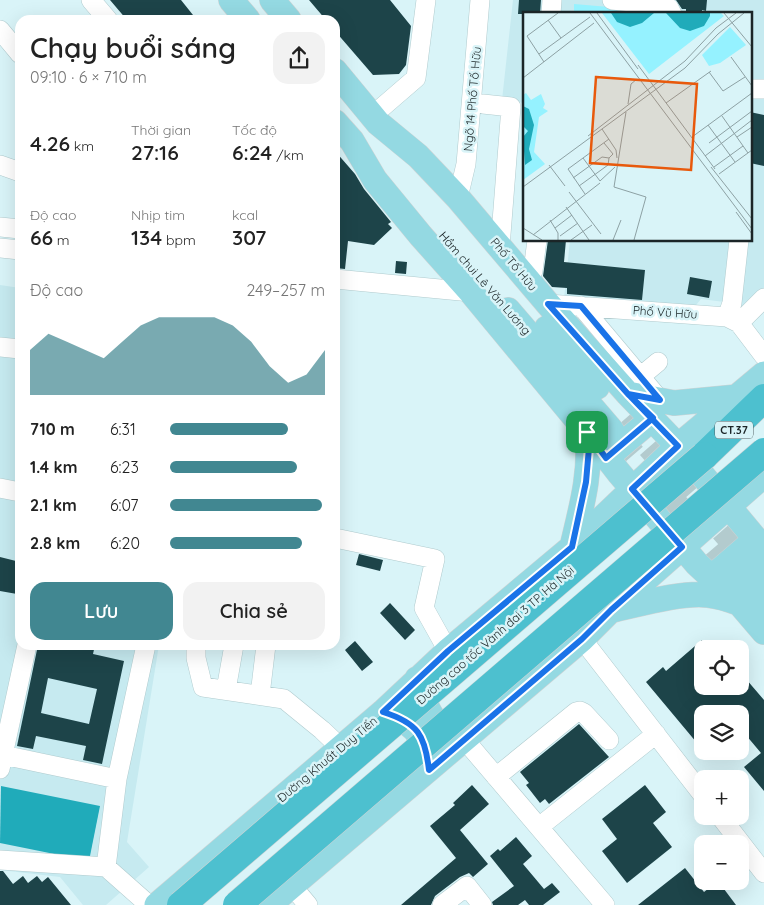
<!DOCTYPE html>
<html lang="vi">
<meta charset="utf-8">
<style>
body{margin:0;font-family:Quicksand,sans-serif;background:#f2f2f2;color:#222;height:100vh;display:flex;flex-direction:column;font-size:19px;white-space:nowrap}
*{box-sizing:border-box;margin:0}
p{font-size:16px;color:#767676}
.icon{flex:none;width:28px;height:28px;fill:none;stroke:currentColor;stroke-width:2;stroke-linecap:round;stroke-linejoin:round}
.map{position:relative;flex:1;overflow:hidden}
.sheet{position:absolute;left:15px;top:15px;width:325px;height:635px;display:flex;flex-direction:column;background:#fff;border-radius:15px;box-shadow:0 5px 20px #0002}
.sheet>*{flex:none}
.controls{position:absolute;left:694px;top:640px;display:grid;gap:10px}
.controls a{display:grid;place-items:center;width:55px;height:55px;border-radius:10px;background:#fff;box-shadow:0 5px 20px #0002;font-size:25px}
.pin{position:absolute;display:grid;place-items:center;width:42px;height:42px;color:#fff;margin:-21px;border-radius:10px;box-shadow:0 2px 8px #0006}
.round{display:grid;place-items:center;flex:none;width:52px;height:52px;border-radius:15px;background:#f2f2f2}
.overview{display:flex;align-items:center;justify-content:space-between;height:85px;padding:0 15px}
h1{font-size:28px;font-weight:600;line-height:38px}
.metrics{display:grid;grid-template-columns:repeat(3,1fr);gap:8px;height:85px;padding:5px 15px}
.metrics div{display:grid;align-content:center}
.metrics b{font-size:21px;font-weight:600}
.metrics small{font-size:14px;font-weight:400}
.metrics p{font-size:14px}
.chart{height:140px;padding:10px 15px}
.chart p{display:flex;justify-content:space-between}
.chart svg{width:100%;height:90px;margin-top:5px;fill:#418791;opacity:.7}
.button{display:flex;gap:10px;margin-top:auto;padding:10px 15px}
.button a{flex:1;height:58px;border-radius:15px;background:#418791;color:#fff;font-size:20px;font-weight:600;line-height:58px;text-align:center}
.button a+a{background:#f2f2f2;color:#222}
ul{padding:0 15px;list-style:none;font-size:16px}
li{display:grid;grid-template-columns:80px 60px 1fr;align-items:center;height:38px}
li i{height:12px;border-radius:6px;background:#418791}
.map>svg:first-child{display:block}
.built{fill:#c6eaf0}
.green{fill:#95f2ff}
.water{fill:#20abba}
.building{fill:#1d4449;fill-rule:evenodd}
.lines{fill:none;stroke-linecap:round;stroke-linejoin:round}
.major-tunnel{stroke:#b3cbce;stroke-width:25;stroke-dasharray:25 12;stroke-linecap:butt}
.minor-casing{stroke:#b0cbce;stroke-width:20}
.major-casing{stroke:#d1d3d4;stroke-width:26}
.highway-casing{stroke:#d1d3d4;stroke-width:29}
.minor{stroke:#fff;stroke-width:19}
.major{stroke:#94d9e2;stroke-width:25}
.highway{stroke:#4dc0cf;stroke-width:28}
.highway-bridge-casing{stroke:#d1d3d4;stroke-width:29;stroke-linecap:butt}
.highway-bridge{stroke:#4dc0cf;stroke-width:28}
.route-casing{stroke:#fff;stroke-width:10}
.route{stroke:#1a73e8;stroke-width:6}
.labels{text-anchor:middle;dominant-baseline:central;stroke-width:5;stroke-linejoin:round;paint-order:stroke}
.shield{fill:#d9f4f8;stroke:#546366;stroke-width:1}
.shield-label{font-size:11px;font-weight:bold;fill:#1b2527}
.street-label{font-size:12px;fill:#1b2527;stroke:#d9f4f8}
.inset-road{fill:none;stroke:#8da1a4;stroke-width:1}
.view{fill:#e8590c;fill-opacity:0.15;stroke:#e8590c;stroke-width:2.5}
.inset-edge{fill:none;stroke:#1b2527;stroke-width:2.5}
</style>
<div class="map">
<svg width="764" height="905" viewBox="0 0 764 905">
<rect width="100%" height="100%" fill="#d9f4f8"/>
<path class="built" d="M513,0H764V290L745,307L732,303L701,299L692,310L564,299L570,240H750V14H524V103L502,100Z
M0,285L20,288V645H159L127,842L149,867L106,905H83L60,877L0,870Z"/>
<path class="green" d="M574,4L656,11L655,14H574Z"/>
<path class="water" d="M1,786L100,806L89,861L0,843Z"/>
<path class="building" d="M110,0H181L197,20H127Z
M309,0H390L411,26L406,65L399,74L373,75L335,31V20H326Z
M519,0H541L540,14H518Z
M676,0H707L706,11L702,10V14H686V9H682Z
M750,112L764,115V166L750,163Z
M335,151L355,174L364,189L391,222L388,224L392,228L374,245L348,241L345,269L335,268Z
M548,240H566L564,262L645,270L642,300L567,294V288L552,287L543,276Z
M396,261L407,262L406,274L395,273Z
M690,277L712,281L709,298L687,294Z
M359,554L383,560L380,571L356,565Z
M0,557L20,562V579L17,594L0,591Z
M390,603L415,630L405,640L380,613Z
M702,640V686H740V672L764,700V791L744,767L761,753L740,728V714H702V749L646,682L663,667L666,671Z
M355,641L373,662L362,671L345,650Z
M38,645H54L64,647L65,645H95L93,654L124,661L102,764L83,760L86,746L36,736L33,749L17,746ZM48,678L97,689L89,724L41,713Z
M579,724L609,757L549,804L545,799L540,803L526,785L529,783L520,772Z
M472,785L489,804L460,830L488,864L473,877L469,873L460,877L435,896L431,905H401L456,858L430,826L455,805L453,803Z
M645,785L666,812L653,823L672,847L627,883L602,851L617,839L602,819Z
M516,837L532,856L523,864L544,889L552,883L560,892L543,905H529L525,900L518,905H493L492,902L514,886L490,856L498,849L500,851Z
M685,868L704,892L718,881L736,905H638Z
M0,871H3L13,884L23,876L28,883L37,876L42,882L48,877L71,905H0Z"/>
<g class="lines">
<path class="major-tunnel" d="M625,419L753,565
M617,436L739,577"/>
<g class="minor-casing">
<path id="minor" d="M91,0L108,20
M612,0L662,5L669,8L672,14
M551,14L552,0
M0,30L20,54
M750,89H764
M483,104L511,107L500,247
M372,116L416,78L426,0
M0,165L20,172
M458,198L466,164L480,0
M0,227L20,229
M0,248L20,250
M335,279L471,292
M528,281L533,271L537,240
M548,304L727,317L739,323L764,356
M581,306L660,400
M727,317L732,303L739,240
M739,323L764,298
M0,347L20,349
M640,377L658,362
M0,488L20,492
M335,538L435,559L424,608L448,651
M582,639L702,794
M146,645L117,779L106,867L149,905
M196,645V658L203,687L284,699L322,730L340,747
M226,690L234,645
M260,695L266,645
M464,739L605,905
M3,755L117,779
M0,769L27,645
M496,777L576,712L580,711L584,713L609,740
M720,816L764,873
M539,827L656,734
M0,860L106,867
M292,886L308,905
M442,905L467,886L482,905"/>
</g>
<g class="major-casing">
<path id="major" d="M231,0L248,20
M272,0L289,20
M335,71L378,123L418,156L458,198L548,304L628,394L678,446L764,549
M335,122L352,141L375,180L421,236L471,292L587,432L619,473L697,564L740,604L764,632
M508,310L612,431
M547,328L597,387
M628,394L674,403L737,397
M606,458L653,418
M572,547C581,509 592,471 587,432
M753,565L764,577
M712,577L756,539
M739,577L764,606
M613,610C640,604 681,592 708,595C718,596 728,599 738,603
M417,679C427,711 430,723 461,738
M383,712C411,721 425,733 428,763
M157,905L383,712L448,651L572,547L678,446L764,374
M269,905L582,639L611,610L764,475"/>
</g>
<g class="highway-casing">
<path id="highway" d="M704,456L764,398"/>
</g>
<use href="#minor" class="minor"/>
<use href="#major" class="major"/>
<use href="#highway" class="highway"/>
<g class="highway-bridge-casing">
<path id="highway-bridge" d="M181,905L704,456
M237,905L764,452"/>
</g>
<use href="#highway-bridge" class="highway-bridge"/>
</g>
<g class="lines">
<g class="route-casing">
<path id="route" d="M587,432L589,448L586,482L572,547L448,651L383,712C418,723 425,735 429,770L582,639L611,610L682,547L632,489L678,446L628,394L660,400L581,306L548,304L628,394L653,418L606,458L587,432"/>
</g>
<use href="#route" class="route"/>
</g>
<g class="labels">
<rect class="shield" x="715" y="421.5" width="38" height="17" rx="4"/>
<g class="shield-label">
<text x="734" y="430">CT.37</text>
</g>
<g class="street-label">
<text transform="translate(472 99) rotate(-85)">Ngõ 14 Phố Tố Hữu</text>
<text transform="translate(514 264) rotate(50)">Phố Tố Hữu</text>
<text transform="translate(485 283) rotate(49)">Hầm chui Lê Văn Lương</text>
<text transform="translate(665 312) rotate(4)">Phố Vũ Hữu</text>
<text transform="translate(495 635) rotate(-41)">Đường cao tốc Vành đai 3 TP. Hà Nội</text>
<text transform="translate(327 759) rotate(-40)">Đường Khuất Duy Tiến</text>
</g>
</g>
<g transform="translate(523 12)">
<rect width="229" height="229" fill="#d9f4f8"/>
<path d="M79,1H198L201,4L126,62ZM207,15L223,33L197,51L186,54L179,43ZM3,81L8,88L18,82L22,92L20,96L25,99L16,105L11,140L22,152L0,168V83Z" fill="#95f2ff"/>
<path d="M88,1H131L119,11L107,15L94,10ZM143,1H187V4L181,14L167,19L157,16ZM0,94L6,97L11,113L6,137L9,148L2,153L0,125L5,119L0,114Z" fill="#20abba"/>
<path class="inset-road" d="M67,1L229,217M74,1L115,57M201,1L229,35M25,8L38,26M16,42L67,5M208,45L229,74M21,50L4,24L35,1M115,53L192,157M186,60L200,79L222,65M0,66L71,11M143,91L188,59M105,92L108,72L114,67M103,100L91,175L123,185L111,228M199,104L225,141M185,113L212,150M79,117L93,138L94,146M65,124L162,49L193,16L213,1M169,125L229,81M214,125L229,115M81,131L90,142L86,146M186,131L229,99M182,144L229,108M60,146L77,169L92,155M26,153L42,174M188,155L229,207M191,155L220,134M196,162L229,138M50,166L79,145L86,146L85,153L56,174M0,175L162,56L195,22L221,1M46,180L78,222M62,182L45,157L86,127M43,195L66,228M213,200L229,222M27,208L35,221V228M0,216L19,228M32,216L49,203M10,223L77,171M37,224L55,211M48,228L69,213M90,228L98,208"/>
<path class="view" d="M73,65L174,72L168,158L67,151Z"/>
<rect width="229" height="229" class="inset-edge"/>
</g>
</svg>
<div class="controls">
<a><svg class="icon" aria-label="locate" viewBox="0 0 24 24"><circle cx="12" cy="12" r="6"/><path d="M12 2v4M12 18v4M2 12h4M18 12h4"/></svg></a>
<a><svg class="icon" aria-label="layers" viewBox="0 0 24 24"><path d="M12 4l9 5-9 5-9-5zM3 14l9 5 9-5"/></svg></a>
<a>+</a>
<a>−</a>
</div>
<div class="pin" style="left:587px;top:432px;background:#1e9e55"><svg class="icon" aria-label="arrive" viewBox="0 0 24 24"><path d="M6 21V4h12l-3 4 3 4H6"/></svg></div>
<section class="sheet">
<div class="overview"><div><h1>Chạy buổi sáng</h1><p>09:10 · 6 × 710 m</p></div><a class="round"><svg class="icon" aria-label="share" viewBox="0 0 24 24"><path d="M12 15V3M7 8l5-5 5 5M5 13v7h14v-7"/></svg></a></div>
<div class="metrics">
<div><b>4.26<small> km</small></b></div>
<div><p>Thời gian</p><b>27:16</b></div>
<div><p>Tốc độ</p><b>6:24<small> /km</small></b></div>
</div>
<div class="metrics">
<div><p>Độ cao</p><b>66<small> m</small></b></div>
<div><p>Nhịp tim</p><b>134<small> bpm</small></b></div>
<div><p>kcal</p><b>307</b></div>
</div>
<div class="chart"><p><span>Độ cao</span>249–257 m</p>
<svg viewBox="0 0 160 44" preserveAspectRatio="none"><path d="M0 44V22L10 14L20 18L30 22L40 26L50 18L60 10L70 6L80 6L90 6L100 6L110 10L120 18L130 30L140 38L150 34L160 22V44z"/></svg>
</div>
<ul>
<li><b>710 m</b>6:31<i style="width:76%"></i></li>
<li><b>1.4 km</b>6:23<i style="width:82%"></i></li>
<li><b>2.1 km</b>6:07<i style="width:98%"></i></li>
<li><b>2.8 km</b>6:20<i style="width:85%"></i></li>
</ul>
<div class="button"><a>Lưu</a><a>Chia sẻ</a></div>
</section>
</div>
